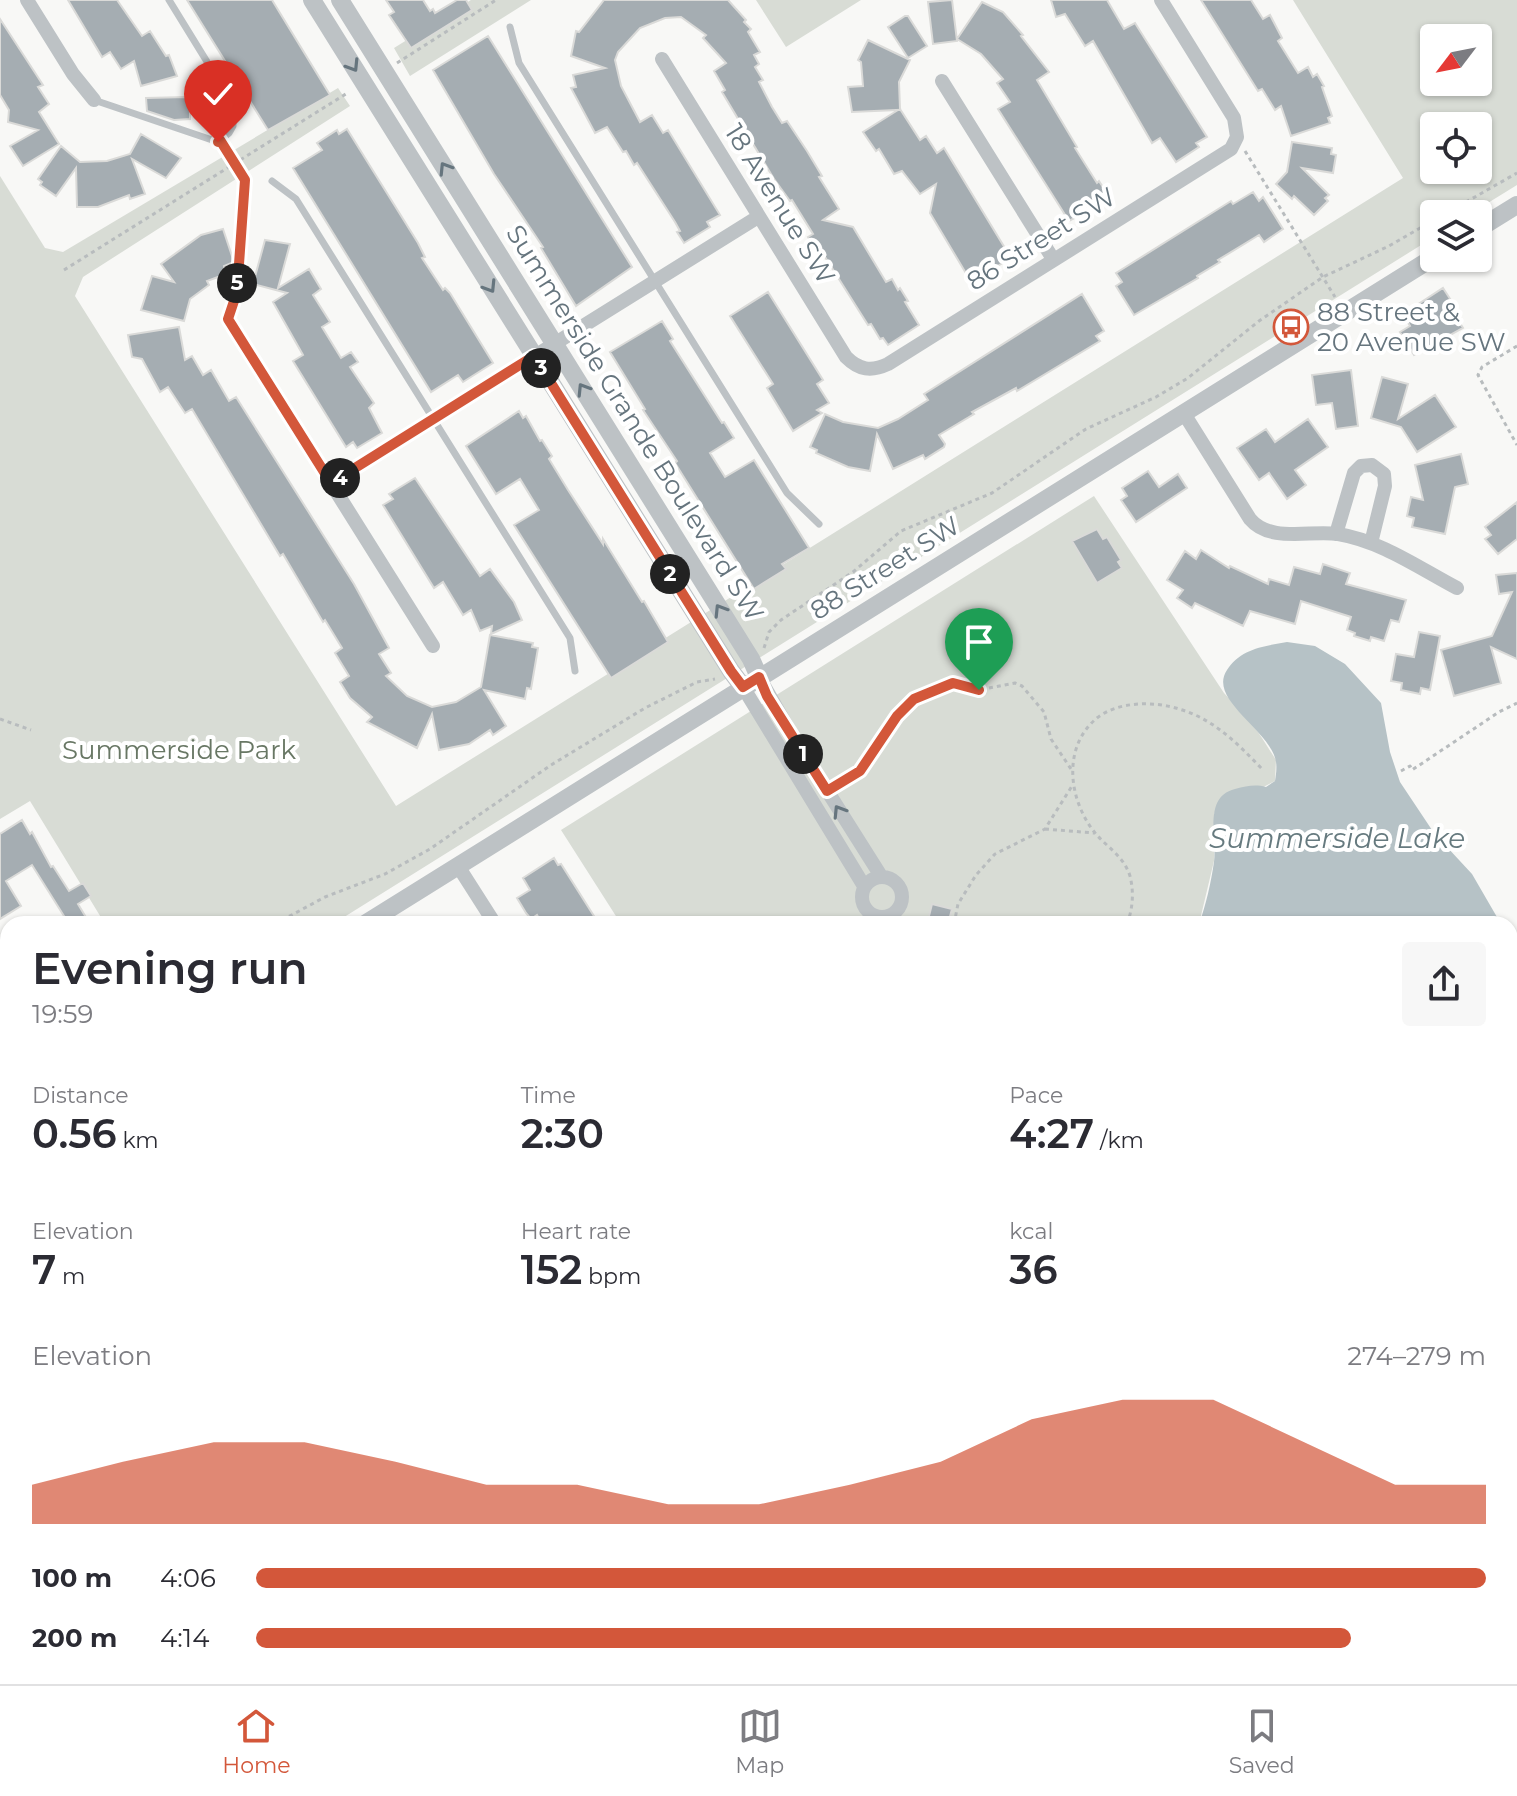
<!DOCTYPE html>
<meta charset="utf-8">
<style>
body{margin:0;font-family:Montserrat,sans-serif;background:#f7f7f7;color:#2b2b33;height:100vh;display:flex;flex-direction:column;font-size:30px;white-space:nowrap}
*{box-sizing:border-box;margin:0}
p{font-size:26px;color:#7c7c81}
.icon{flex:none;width:44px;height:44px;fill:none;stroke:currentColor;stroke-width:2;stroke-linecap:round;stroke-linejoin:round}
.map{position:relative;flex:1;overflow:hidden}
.details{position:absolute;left:0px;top:916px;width:1518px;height:768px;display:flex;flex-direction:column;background:#fff;border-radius:24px 24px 0 0;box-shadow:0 2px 6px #0004}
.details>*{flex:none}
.needle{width:52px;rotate:238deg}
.controls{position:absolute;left:1420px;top:24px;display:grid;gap:16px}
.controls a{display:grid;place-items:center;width:72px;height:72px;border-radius:8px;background:#fff;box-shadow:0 2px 6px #0004;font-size:40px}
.pin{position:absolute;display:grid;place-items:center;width:68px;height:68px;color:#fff;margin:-82px -34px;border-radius:50% 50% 50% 0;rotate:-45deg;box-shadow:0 0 8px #0007}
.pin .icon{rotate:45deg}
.km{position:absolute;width:40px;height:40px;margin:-20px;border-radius:50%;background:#222;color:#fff;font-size:22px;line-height:40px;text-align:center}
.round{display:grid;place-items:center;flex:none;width:84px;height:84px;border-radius:8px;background:#f7f7f7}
.overview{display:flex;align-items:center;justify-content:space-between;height:136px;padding:0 32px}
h1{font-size:44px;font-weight:600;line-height:60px}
.metrics{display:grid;grid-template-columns:repeat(3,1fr);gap:12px;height:136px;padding:8px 32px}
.metrics div{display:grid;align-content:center}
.metrics b{font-size:40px;font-weight:600}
.metrics small{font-size:22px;font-weight:400}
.metrics p{font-size:22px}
.chart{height:224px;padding:16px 32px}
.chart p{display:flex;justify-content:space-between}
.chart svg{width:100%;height:144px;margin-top:8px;fill:#d3573a;opacity:.7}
ul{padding:0 32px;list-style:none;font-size:26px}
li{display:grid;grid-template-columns:128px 96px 1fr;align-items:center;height:60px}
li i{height:20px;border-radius:10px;background:#d3573a}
.dock{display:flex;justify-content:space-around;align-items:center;height:112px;border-top:2px solid #e1e1e2;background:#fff;font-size:22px;color:#7c7c81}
.dock a{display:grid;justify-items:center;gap:4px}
.dock .on{color:#d3573a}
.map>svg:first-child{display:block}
.green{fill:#d8dcd5;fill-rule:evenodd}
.water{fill:#b6c2c6}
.building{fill:#a5adb2;stroke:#dadad8;stroke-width:2}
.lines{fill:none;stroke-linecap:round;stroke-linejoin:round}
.path{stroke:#b8bcbe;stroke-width:3;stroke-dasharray:4 4;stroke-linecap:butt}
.service{stroke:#bdc2c5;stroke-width:7}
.minor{stroke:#bdc2c5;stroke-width:14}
.tertiary{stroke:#bdc2c5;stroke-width:18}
.oneway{stroke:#66757e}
.route-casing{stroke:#fff;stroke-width:16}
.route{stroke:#d3573a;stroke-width:10}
.labels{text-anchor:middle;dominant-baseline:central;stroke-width:8;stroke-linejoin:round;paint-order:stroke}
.street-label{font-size:26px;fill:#66757e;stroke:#fff}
.poi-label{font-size:26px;fill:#66757e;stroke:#fff;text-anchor:start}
.park-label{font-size:26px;fill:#687764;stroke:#fff}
.water-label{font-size:28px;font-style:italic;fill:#667a7f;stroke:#fff}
</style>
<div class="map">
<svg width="1517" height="1684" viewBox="0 0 1517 1684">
<rect width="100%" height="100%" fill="#f8f8f6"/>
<path class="green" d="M471,0H531L410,76L394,48Z
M756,0H861L786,47Z
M1293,0H1517V185L1470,214H1434V237L333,924H105L30,801L0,819V176L45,248L63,252L338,88L350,106L83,277L75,296L396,806L1403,178ZM1434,38H1478V82H1434ZM1434,126H1478V170H1434Z
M1094,496L1224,693L1251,722L1262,738L1276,760L1275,781L1214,813V861L1199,924H621L561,830Z
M8,1051V1127L0,1132V1056Z"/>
<path class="water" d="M1287,642L1315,646L1345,664L1381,703L1390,752L1400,782L1434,833L1472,874L1501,924H1199C1206,905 1211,882 1214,862C1217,837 1203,797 1235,789C1247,786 1255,784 1266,787L1275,781C1276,775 1277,768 1276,762C1271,730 1207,700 1227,670C1240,649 1264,646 1287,642Z
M1510,940L1517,953V1461L1510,1463Z
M753,1676H1274L1272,1684H759Z"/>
<path class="building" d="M68,0H117L142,36L150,31L166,56L169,55L177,76L141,86L134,61L121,69L110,52L102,57Z
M187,0H272L330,95L268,130Z
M386,0H423L430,11L433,9L435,13L457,0H466L472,10L411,48L389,15L394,12Z
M604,0H728L746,20L744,22L751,29L748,32L760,52L754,55L759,64L755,67L763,80L759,82L772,107L782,123L787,121L807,151L822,176L819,177L839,209L823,220L853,227L886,282L892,279L898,290L900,288L908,301L905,302L919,325L888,345L883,338L880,339L871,324L868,325L820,249L817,251L808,237L813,234L792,200L790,201L774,179L722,92L725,90L714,71L726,63L703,38L706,35L681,17L665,18L640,28L618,52L615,60L621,86L640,122L652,115L663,133L668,130L720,215L707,222L710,227L684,243L677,232L680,231L675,222L637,163L634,165L626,151L623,152L607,127L595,133L571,88L576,87L573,75L605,68L571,56L576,31L579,32Z
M952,0L957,41L933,44L928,2Z
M1051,0H1107L1124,29L1135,23L1207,137L1196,143L1199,147L1176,162L1160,138L1152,143L1093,41L1085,46L1065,14L1056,17Z
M1201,0H1251L1263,19L1270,15L1282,38L1278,41L1298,73L1308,67L1313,77L1317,74L1324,86L1322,87L1332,116L1328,118L1330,123L1291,136L1281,106L1275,110L1262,89L1258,91Z
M982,2L1003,12L1023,35L1021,36L1049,72L1037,80L1077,147L1075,148L1097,183L1099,181L1106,192L1102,195L1107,204L1083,219L1080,215L1069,221L998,109L1010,102L997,83L1003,79L981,54L957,39Z
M905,16H908L927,46L908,58L888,27Z
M0,19L43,85L38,87L49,104L39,112L59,144L23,166L10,146L38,130L8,122L9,110L0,95Z
M488,36L632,267L576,306L541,248L543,247L494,174L433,70Z
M868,40L910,60L899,82L900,109L920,140L926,136L937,153L944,148L1011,258L991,270L994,274L979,283L975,277L970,280L930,213L936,184L920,194L902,171L894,174L879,149L876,151L863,132L898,110L852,112L848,87L863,86L861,62L858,60Z
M186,97V99H190V119L174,120L147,111L146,98Z
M347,129L418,243L425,257L422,258L443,290L445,288L450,293L493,363L463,382L458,375L431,392L293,168L322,150L317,143L337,130L339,134Z
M141,134L181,158L166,178L132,159L145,194L130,199L129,195L98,207H77L76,168L56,196L40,185L42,182L38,179L61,146L80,162L107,161L130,154Z
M1292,142L1332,148L1331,154L1336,155L1333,173L1302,168L1329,195L1325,198L1328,201L1314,215L1294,196L1292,199L1276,184L1287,172Z
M1253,192L1259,201L1263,197L1283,229L1264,242L1259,235L1218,260L1220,262L1197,276L1198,278L1134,315L1116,286L1122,282L1116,273L1231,201L1233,204Z
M223,229L234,262L224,266L226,274L207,281L209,285L190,299L184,321L141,310L152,276L174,282L161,264L201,235Z
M265,240L290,244L278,288L309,269L321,289L313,295L330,322L322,327L341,358L351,352L358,362L350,367L374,403L369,408L382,433L357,448L353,442L346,447L293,361L303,355L273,302L287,293L253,284Z
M1443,288L1454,305L1450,308L1463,328L1414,355L1400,332L1410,326L1403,314Z
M768,292L823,380L817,384L829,403L817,410L822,413L793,431L767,388L773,384L730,316Z
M1082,294L1104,331L1096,336L1100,341L1017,391L1016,388L972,412L974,414L939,435L945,444L944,447L925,459L923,455L893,469L877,434L870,471L848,467L816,453L817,450L810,447L825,414L843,422L878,428L898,419L928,400L924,394Z
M662,321L673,339L670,341L722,423L724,422L734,438L710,453L725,477L754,460L809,548L782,564L786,569L754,589L675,463L677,461L643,410L645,409L610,352Z
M179,327L185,360L192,356L203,375L211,370L229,401L236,397L354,584L389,648L379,654L391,673L386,676L407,696L432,707L456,702L481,687L490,635L533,643L532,647L538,648L531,689L527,688L525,699L484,690L506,726L493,735L490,730L469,744L439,750L432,714L417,748L367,722L372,717L350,698L340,682L349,676L335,653L342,648L325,620L323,622L283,554L280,556L192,409L185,413L168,387L160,392L142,359L132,357L128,335Z
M1351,370L1358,426L1336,429L1332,403L1316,405L1312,375Z
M1382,377L1408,384L1398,419L1435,395L1456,427L1417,452L1401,427L1371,418Z
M519,411L523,418L526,416L540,441L542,440L552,456L549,459L568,490L603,544V539L642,602L644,601L668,642L611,678L514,525L539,510L520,479L496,494L466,446Z
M1308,419L1328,447L1295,470L1306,485L1287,499L1269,473L1259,480L1237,448L1266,429L1275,442Z
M1461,454L1468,484L1455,487L1445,534L1412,527L1414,518L1407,516L1411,497L1423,500L1415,465Z
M1148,471L1159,487L1178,474L1187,488L1136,522L1121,500L1127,496L1122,488Z
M415,478L480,576L490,569L514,602L522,620L491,634L492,626L480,631L471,610L463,615L443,582L434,588L383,505L393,499L389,494Z
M1517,502V539L1498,554L1485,539L1491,535L1485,527Z
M1097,529L1103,539L1107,537L1121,560L1118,562L1122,568L1097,583L1072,541Z
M1201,550L1229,568L1230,566L1268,584L1269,579L1289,585L1294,567L1320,574L1323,564L1350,573L1346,584L1406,600L1399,622L1391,620L1384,641L1371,637L1370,641L1354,636L1355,633L1347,630L1351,617L1301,601L1295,624L1250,611L1243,626L1195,603L1192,608L1177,598L1183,590L1167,580L1185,551L1196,559Z
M1517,573V659L1491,647L1501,683L1454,696L1441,650L1492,636L1512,592L1499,594L1496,575Z
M1419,632L1440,636L1430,690L1421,688L1420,694L1401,690L1402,683L1391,681L1396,654L1414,657Z
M22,820L30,834L32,832L51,867L53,866L69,891L83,883L91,896L78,904L90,924H69L32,865L6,881L21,906L0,919V834Z
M554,858L558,865L561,864L599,924H542L537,915L531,919L526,913L517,898L530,890L523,878Z
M932,904L952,909L948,924H927Z"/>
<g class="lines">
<path class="path" d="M397,63L496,0
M227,150L245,180L237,292L233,304
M1245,151L1335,297
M1445,214L1517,173
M64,270L349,92
M1517,346L1482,367L1478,375L1517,445
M764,648L769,632L781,620L853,572L901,531L992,493L1086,429L1156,397L1188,378L1259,321L1323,277L1389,246L1434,220
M0,719L31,730
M1401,771L1410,766L1412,770L1499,712L1517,703
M841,783L860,771L905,707L914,699L953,683L979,690L1015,683L1022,686L1044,712L1051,739L1073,772
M1045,829L1094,833
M275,924L325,897L385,874L430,849L551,765L645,708L697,682L715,679
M954,924L958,904L976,875L995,854L1045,829L1072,786
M1127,924C1133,908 1134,892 1130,876C1123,854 1104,846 1092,829C1068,796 1063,746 1097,718C1118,701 1155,701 1179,709C1214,719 1238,744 1263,770
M0,1112L8,1107"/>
<path class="service" d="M510,27L519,63L787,493L819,524
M94,100L218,142L229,133L233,126V104L169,0
M272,181L296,199L570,638L575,671"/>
<path class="minor" d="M27,0L73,74L94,100
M662,59L846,357C859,370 871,372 888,364L1231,149L1237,137L1234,118L1161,0
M942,81L1053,259
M228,319L433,646
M1183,412L1250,519C1270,543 1310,530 1338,534C1381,541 1419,568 1457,588
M331,483L758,217
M1336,534L1354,473L1361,466L1372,465L1384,474L1385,486L1371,543
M759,677L792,735L881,876
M743,687L864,886
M458,866L495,924
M862 897a20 20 0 1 1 40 0a20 20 0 1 1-40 0Z
M0,1300L8,1295
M0,1505L8,1500
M594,1684L600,1676
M1405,1684V1676"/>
<path class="tertiary" d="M312,0L731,671L743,687
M340,0L751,659L759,677
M1478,229L1517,205
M365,924L1434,257
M0,1152L8,1147
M0,1345L8,1356
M330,1676L342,1684"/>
</g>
<defs><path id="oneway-chevron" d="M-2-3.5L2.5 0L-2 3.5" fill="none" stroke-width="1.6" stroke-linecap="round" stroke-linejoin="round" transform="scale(2)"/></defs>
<g class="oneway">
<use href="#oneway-chevron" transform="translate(353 66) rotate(58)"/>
<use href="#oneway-chevron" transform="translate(445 168) rotate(-122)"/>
<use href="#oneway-chevron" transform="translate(490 287) rotate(58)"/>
<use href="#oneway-chevron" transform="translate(583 389) rotate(-122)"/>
<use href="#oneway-chevron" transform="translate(720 610) rotate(-122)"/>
<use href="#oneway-chevron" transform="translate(839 811) rotate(-122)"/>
</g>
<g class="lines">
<g class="route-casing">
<path id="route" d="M218,142L220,140L245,180L237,292L228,319L331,483L534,356L731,671L743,687L759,677L767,696L827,791L860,771L897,716L914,699L953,683L979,690"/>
</g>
<use href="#route" class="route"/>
</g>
<defs>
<g id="bus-ring" transform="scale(1.8)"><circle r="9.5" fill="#fff" stroke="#d3573a" stroke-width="1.5"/><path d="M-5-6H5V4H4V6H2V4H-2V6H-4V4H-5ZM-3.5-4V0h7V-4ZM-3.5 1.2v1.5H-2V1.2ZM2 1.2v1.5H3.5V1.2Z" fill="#d3573a"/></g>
</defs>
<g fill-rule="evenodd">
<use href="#bus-ring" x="1291" y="327"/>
</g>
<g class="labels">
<g class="street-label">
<text transform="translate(780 204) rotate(58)">18 Avenue SW</text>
<text transform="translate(1041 239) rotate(-32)">86 Street SW</text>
<text transform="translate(635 423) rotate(58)">Summerside Grande Boulevard SW</text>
<text transform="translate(885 568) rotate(-32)">88 Street SW</text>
</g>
<g class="poi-label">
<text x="1317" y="312">88 Street &amp;<tspan x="1317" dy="30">20 Avenue SW</tspan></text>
</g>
<g class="park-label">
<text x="179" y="750">Summerside Park</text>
</g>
<g class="water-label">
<text x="1337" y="838">Summerside Lake</text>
</g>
</g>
</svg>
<div class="controls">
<a><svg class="needle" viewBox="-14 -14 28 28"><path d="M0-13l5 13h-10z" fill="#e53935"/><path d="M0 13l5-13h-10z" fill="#7c7c81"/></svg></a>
<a><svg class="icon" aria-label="locate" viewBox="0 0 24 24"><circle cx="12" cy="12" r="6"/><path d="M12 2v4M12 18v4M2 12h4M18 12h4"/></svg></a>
<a><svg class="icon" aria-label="layers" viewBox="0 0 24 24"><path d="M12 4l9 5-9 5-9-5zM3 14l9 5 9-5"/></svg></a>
</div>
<div class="pin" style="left:979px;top:690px;background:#1e9e55"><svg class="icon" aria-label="arrive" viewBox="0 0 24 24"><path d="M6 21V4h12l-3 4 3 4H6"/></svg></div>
<div class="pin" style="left:218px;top:142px;background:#d93025"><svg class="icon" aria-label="check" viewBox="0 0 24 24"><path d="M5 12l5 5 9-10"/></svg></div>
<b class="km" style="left:803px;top:754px">1</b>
<b class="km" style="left:670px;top:574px">2</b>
<b class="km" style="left:541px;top:368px">3</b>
<b class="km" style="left:340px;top:478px">4</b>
<b class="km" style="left:237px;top:283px">5</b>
<section class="details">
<div class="overview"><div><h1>Evening run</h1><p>19:59</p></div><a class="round"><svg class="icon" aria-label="share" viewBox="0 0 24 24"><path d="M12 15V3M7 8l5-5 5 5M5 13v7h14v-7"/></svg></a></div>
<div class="metrics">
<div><p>Distance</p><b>0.56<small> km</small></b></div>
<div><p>Time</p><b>2:30</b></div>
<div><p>Pace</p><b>4:27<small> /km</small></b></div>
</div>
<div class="metrics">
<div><p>Elevation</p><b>7<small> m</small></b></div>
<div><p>Heart rate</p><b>152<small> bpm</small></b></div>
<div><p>kcal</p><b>36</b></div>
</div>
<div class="chart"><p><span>Elevation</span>274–279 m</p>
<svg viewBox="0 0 160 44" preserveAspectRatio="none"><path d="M0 44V32L10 25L20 19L30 19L40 25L50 32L60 32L70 38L80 38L90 32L100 25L110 12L120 6L130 6L140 19L150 32L160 32V44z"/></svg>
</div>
<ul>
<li><b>100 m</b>4:06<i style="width:100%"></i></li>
<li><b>200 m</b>4:14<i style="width:89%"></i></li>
</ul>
</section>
</div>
<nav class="dock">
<a class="on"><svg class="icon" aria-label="home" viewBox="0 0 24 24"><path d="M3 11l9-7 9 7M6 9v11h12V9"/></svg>Home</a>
<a><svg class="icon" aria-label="map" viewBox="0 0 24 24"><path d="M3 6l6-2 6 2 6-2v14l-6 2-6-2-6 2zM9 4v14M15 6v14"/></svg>Map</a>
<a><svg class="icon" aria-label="saved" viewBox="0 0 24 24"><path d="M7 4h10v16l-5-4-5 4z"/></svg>Saved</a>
</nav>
